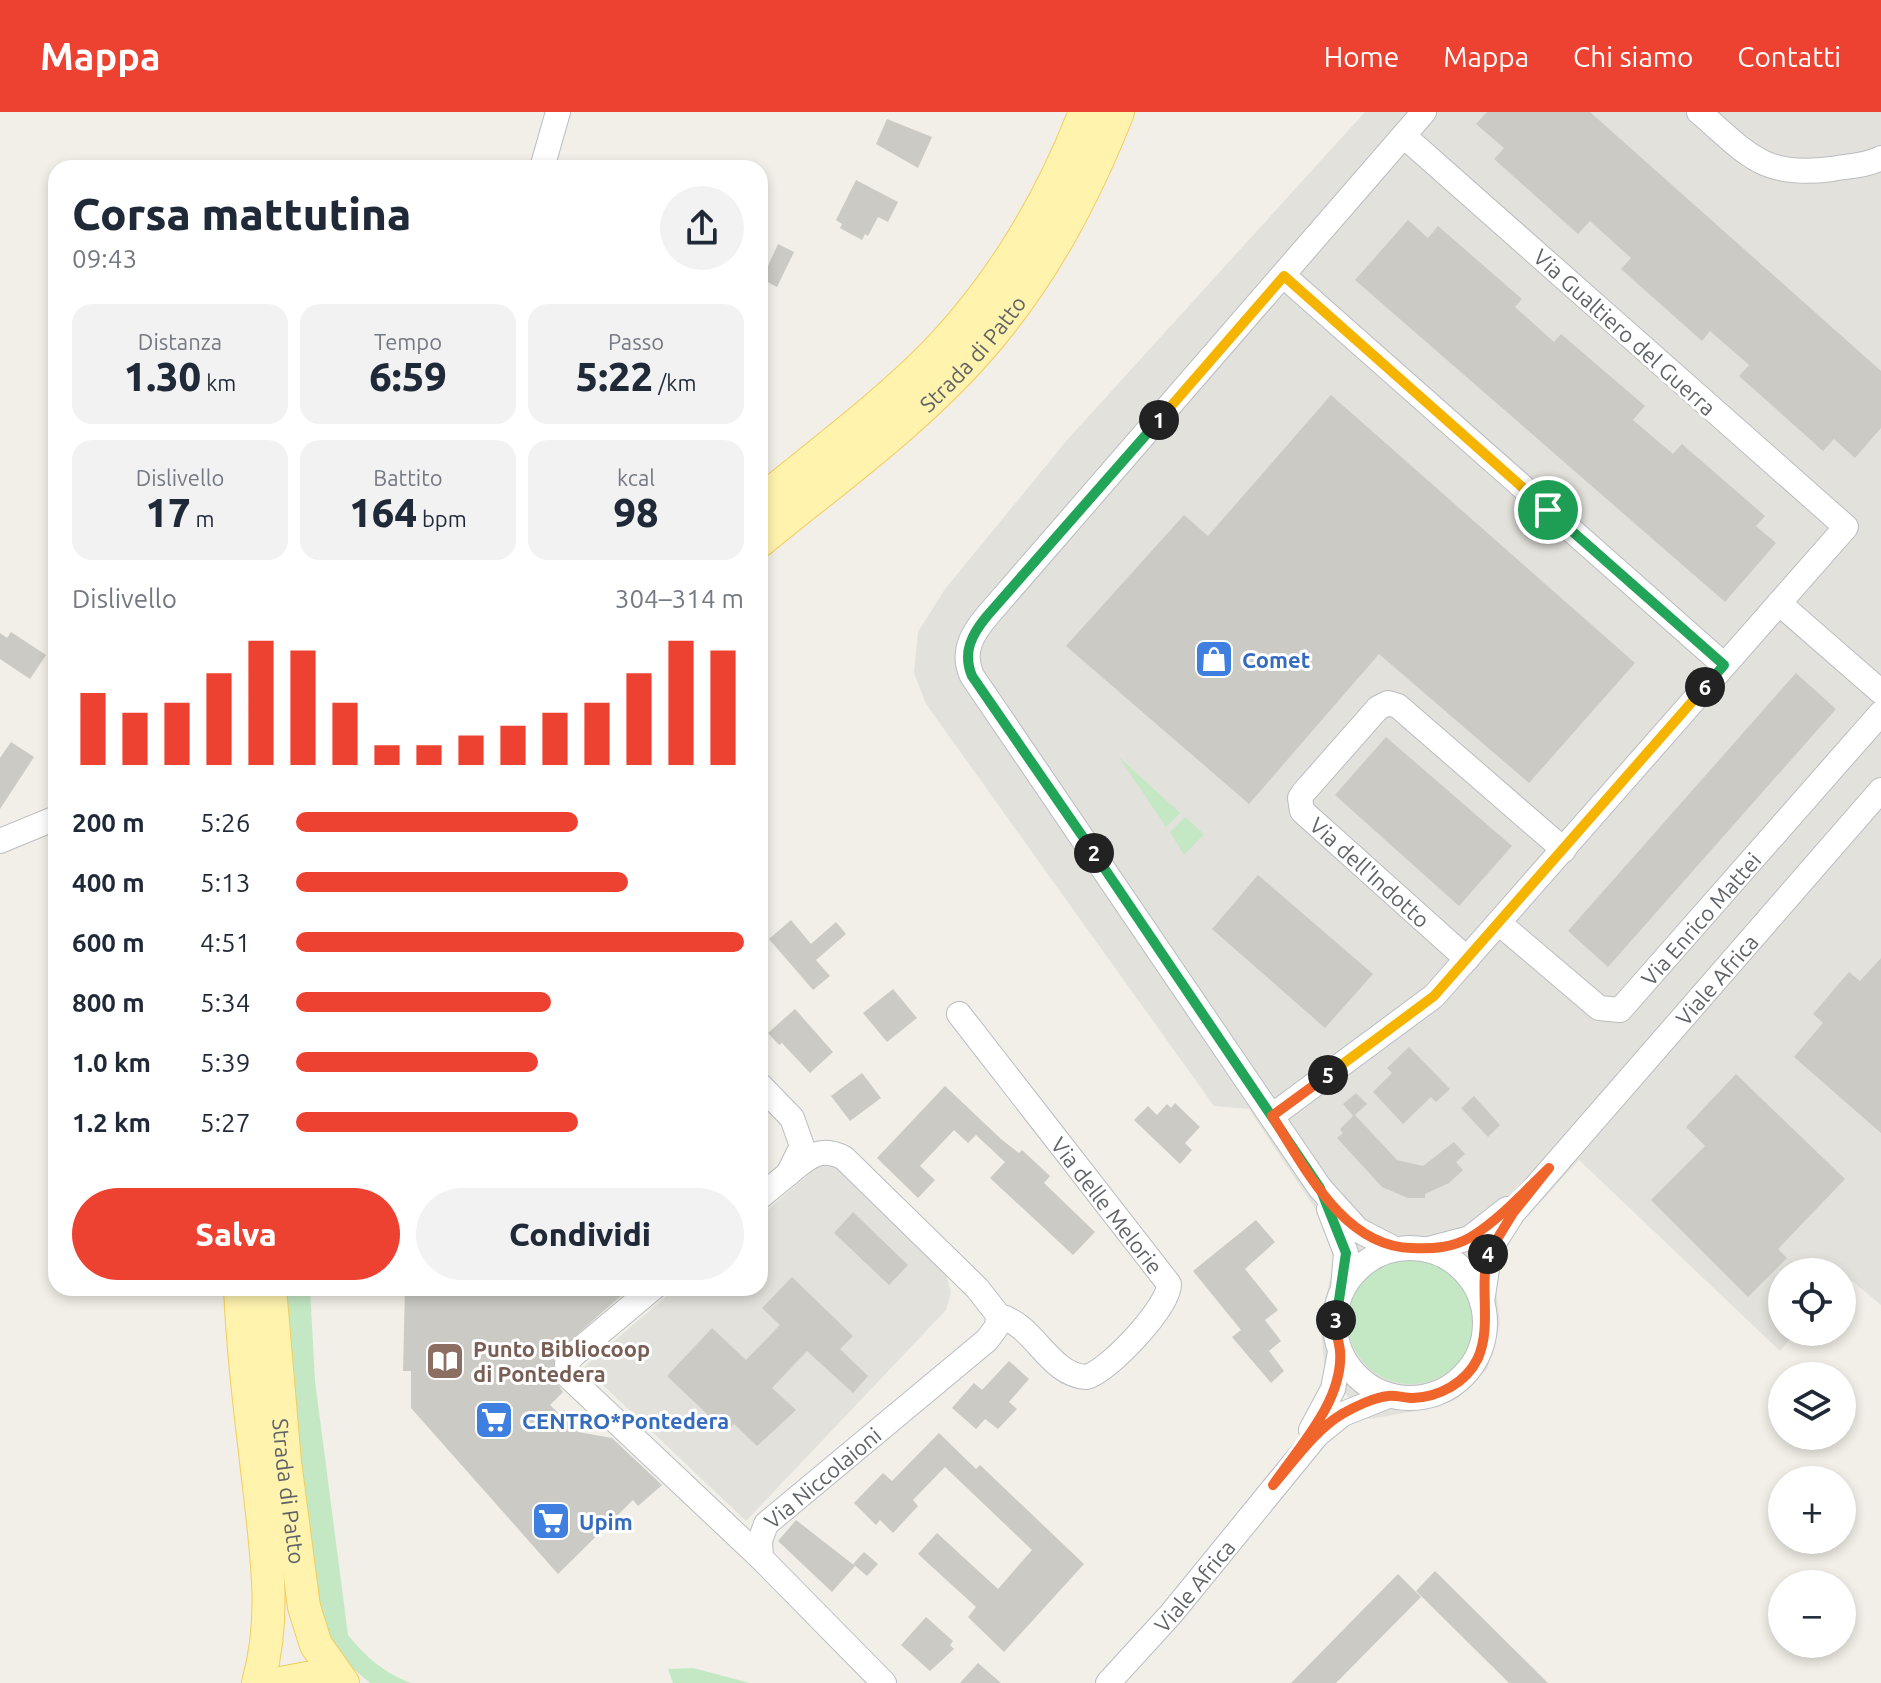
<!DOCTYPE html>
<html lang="it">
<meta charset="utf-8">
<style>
body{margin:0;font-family:Ubuntu,sans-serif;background:#f2f2f3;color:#1f2937;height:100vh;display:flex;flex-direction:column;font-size:30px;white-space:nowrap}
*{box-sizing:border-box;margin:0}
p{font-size:26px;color:#747a83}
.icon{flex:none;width:44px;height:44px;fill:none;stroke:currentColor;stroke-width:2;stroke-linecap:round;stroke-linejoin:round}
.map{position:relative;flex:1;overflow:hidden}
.panel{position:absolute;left:48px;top:48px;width:720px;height:1136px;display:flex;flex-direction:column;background:#fff;border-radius:24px;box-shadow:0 4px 12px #0003}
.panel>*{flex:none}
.buttons{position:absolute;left:1768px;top:1146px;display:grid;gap:16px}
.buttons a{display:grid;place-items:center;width:88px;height:88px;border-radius:50%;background:#fff;box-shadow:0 4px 12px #0003;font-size:40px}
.pin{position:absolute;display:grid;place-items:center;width:68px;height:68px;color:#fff;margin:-34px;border:4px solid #fff;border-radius:50%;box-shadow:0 2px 8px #0007}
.km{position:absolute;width:40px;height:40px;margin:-20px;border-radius:50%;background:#222;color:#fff;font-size:22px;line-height:40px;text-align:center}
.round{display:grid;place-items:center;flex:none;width:84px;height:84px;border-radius:42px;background:#f2f2f3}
.summary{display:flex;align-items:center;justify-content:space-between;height:136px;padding:0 24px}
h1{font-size:44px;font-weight:800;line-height:60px}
.stats{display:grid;grid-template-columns:repeat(3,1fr);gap:12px;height:136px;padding:8px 24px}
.stats div{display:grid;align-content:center;border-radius:20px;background:#f2f2f3;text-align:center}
.stats b{font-size:40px;font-weight:800}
.stats small{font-size:22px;font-weight:400}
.stats p{font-size:22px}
.chart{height:224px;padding:16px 24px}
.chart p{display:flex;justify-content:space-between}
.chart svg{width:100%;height:144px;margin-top:8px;stroke:#ed4231;stroke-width:6}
.action{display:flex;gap:16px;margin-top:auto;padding:16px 24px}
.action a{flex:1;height:92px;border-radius:48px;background:#ed4231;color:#fff;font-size:32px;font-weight:800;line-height:92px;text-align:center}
.action a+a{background:#f2f2f3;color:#1f2937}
ul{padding:0 24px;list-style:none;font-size:26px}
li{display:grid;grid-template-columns:128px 96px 1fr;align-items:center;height:60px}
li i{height:20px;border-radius:10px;background:#ed4231}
header{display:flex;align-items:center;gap:48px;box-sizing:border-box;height:112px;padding:0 40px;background:#ed4231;color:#fff}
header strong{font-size:38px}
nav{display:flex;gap:44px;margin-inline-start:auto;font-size:28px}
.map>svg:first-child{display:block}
.industrial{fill:#e2e1db}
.green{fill:#c4e8c4}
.building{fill:#cccac4}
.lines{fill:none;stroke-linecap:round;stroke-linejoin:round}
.minor-casing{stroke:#b9bdc1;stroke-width:26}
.major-casing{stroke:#f4cc5d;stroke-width:34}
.minor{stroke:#fff;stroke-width:24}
.major{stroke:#fff3ae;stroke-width:32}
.split-1-casing{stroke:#fff;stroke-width:16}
.split-2-casing{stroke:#fff;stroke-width:16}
.split-3-casing{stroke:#fff;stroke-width:16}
.split-4-casing{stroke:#fff;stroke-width:16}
.split-5-casing{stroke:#fff;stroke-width:16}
.split-6-casing{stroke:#fff;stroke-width:16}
.split-7-casing{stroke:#fff;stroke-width:16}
.split-1{stroke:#f5b400;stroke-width:10}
.split-2{stroke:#22a559;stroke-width:10}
.split-3{stroke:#22a559;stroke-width:10}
.split-4{stroke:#f0652b;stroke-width:10}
.split-5{stroke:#f0652b;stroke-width:10}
.split-6{stroke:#f5b400;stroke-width:10}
.split-7{stroke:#22a559;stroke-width:10}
.labels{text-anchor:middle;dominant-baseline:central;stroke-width:6;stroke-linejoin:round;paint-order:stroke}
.street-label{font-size:22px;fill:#5e6368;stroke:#fff}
.shop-label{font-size:22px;font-weight:bold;fill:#366cbe;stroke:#fff;text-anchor:start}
.education-label{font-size:22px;font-weight:bold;fill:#785e54;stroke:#fff;text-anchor:start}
</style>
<header>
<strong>Mappa</strong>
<nav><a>Home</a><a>Mappa</a><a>Chi siamo</a><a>Contatti</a></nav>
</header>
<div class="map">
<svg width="1881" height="1571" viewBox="0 0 1881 1571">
<rect width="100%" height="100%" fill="#f1efe7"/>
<path class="industrial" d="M1365,0H1881V1193L1845,1163L1842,1165V1160H1782V1220H1796L1780,1239L1579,1048L1504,1130L1495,1169L1500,1212L1487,1257L1458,1286L1439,1295L1370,1307L1325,1261L1320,1209L1334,1152L1328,1116L1249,997L1214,994L926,592L914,561L918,520L945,477L1068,327Z
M828,1046L944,1156L951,1180L946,1198L746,1409L584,1255L676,1176H760V1104Z"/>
<path class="green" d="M1119,645L1180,701L1166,715Z
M1185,705L1204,722L1184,743L1170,720Z
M1348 1209a63 63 0 1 1 126 0a63 63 0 1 1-126 0Z
M284,1176H310L315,1269L348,1523C367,1546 383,1560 411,1571H370L342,1547L321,1509L283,1201Z
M693,1556L750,1571H673L668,1557Z"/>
<path class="building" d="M1487,0H1590L1881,259V316L1855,346L1834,327L1823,339L1739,264L1749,253L1710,219L1702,229L1621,157L1631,146L1590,109L1578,122L1494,47L1504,36L1476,12Z
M887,7L932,25L918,56L876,32Z
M856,68L898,90L888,110L878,105L868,124L865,122L862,128L840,116L842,112L836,108Z
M1408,108L1428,126L1438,114L1522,187L1515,195L1554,230L1561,222L1645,294L1633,308L1673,342L1682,332L1765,404L1756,414L1776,431L1725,490L1355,168Z
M778,132L794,140L777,175L762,167Z
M1331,283L1635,551L1529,671L1379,542L1249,692L1066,534L1184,403L1208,424Z
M11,520L46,543L30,567L0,547V521L7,526Z
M1796,561L1836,597L1608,855L1568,819Z
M1386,625L1512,734L1459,794L1335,683Z
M11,630L34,645L0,697V646Z
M1258,763L1373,862L1325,916L1212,817Z
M791,808L811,832L836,810L846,822L816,848L830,864L813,878L769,827Z
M1881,846V1021L1794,945L1823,911L1813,902L1849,860L1860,869Z
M893,877L917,906L887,930L863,901Z
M795,897L833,940L810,961L782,931L779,933L768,921Z
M1409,935L1450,977L1436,990L1431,985L1403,1012L1373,980L1392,961L1387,956Z
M862,961L881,986L850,1009L831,984Z
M1736,962L1845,1067L1778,1137L1787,1146L1748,1185L1651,1088L1705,1034L1686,1015Z
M945,974L1001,1027L1019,1041L1022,1038L1050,1064L1044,1071L1095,1120L1073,1143L990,1066L1005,1050L976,1023L968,1031L954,1018L920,1054L935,1068L918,1086L877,1046Z
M1356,981L1367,992L1355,1003L1397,1048L1423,1054L1454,1030L1465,1042L1456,1050L1463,1058L1449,1071L1425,1082V1086H1408L1382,1075L1337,1026L1343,1021L1340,1017L1353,1004L1343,992Z
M1474,984L1500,1013L1488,1025L1461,996Z
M1175,991L1200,1015L1185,1031L1192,1038L1180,1052L1134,1008L1148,994L1157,1003L1167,992L1171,996Z
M853,1100L908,1153L889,1173L834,1121Z
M1256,1108L1275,1130L1245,1157L1278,1198L1265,1208L1281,1229L1269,1239L1284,1259L1271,1271L1232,1225L1241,1218L1193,1159Z
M792,1165L853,1224L840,1237L868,1264L853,1281L807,1239L772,1276L796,1298L757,1334L734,1312L726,1320L667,1264L712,1216L746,1248L780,1213L762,1196Z
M405,1176H630L555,1242L553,1265L563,1280L550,1293L578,1320L612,1326L662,1373L638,1394L633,1388L558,1462L411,1296V1259H403Z
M1009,1249L1029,1267L1009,1290L1017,1297L998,1317L985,1307L976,1317L952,1296L974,1271L982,1278Z
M939,1321L976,1357L980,1353L1084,1452L1004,1540L968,1505L976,1495L918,1442L937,1421L998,1477L1032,1438L945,1355L913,1388L918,1394L893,1421L880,1408L876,1413L854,1391L883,1361L892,1369Z
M796,1408L855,1454L832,1480L778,1429Z
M864,1440L878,1452L867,1464L853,1452Z
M1435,1459L1548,1571H1509L1416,1479Z
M1398,1462L1421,1485L1336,1571H1291Z
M926,1505L953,1529L950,1533L954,1537L930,1559L901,1533Z
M978,1551L1001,1571H960Z"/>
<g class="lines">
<g class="minor-casing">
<g id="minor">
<path d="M1699,0C1748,42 1762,66 1832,57C1848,54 1866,54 1881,46"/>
<path d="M542,56L558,0"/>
<path d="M1284,164L1724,553"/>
<path d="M1779,491L1881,580"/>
<path d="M0,729L56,706"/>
<path id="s1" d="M1499,811L1599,896L1620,898L1881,601"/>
<path d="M1467,847L1302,699L1300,686L1304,680L1378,596L1388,591L1398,594L1564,738"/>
<path id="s2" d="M959,902L1169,1172C1169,1195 1108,1260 1086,1265C1049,1263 1034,1212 999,1204"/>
<path d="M760,973L792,1006L802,1034L788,1062L760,1085"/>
<path d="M1272,1004L1434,884L1846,415L1404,24"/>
<path d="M1329,1097L1346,1141L1343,1176"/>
<circle cx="1410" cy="1211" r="75"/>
<path d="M1395,1137L1358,1118L1320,1076L972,564C961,540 972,522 987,504L1424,0"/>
<path d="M1428,1137L1470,1126L1507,1097"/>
<path d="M653,1176L572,1244L567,1251L568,1264L761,1446L884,1571"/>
<path id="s3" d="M1482,1190L1490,1137L1513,1101L1881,678"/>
<path d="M1311,1318L1333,1277L1340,1240"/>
<path id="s4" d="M761,1446L760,1429L766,1412L987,1228L996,1216L999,1204L977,1176L844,1046C820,1033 807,1046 788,1062"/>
<path id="s5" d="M1108,1571L1171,1502L1317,1323L1343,1302L1388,1284"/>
</g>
</g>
<g class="major-casing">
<g id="major">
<path d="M760,390C814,346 870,304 920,256C993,186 1049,94 1085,0"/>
<path id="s6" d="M760,429C833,369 913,312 976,241C1040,169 1083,88 1118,0"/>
<path d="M240,1176C243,1246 252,1314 260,1383C267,1448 276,1507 258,1571"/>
<path id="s7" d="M270,1176L285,1350L304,1495L316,1533L343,1571"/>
<path d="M281,1571L307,1566L337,1571"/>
</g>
</g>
<use href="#minor" class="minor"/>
<use href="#major" class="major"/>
</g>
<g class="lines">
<g class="split-1-casing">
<path id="split-1" d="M1159,308L1284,164L1548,398"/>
</g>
<g class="split-2-casing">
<path id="split-2" d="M1094,741L972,564C962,540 972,522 987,504L1159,308"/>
</g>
<g class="split-3-casing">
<path id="split-3" d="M1094,741L1320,1076L1346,1141L1336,1208"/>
</g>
<g class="split-4-casing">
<path id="split-4" d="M1336,1208C1335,1220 1339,1229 1340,1239C1344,1288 1299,1335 1273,1373C1294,1349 1314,1319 1342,1302C1354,1295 1375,1285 1388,1284C1395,1283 1405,1286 1413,1286C1439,1285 1466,1271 1478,1246C1492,1214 1479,1176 1488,1142"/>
</g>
<g class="split-5-casing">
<path id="split-5" d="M1328,963L1272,1004C1305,1055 1343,1135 1412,1136C1433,1137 1452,1136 1471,1125C1500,1107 1524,1080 1549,1056L1513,1101L1488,1142"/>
</g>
<g class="split-6-casing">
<path id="split-6" d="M1328,963L1434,884L1705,575"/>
</g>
<g class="split-7-casing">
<path id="split-7" d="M1548,398L1724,553L1705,575"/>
</g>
<use href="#split-1" class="split-1"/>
<use href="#split-2" class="split-2"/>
<use href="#split-3" class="split-3"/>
<use href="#split-4" class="split-4"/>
<use href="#split-5" class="split-5"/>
<use href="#split-6" class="split-6"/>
<use href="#split-7" class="split-7"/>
</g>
<defs>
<g id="shop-square" transform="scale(2)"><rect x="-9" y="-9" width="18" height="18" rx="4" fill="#3f7fe0" stroke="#fff"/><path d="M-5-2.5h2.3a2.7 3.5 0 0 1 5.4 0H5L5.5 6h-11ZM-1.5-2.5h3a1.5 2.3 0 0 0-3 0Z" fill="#fff"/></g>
<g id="library-square" transform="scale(2)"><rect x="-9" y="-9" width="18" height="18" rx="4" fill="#8d6e63" stroke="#fff"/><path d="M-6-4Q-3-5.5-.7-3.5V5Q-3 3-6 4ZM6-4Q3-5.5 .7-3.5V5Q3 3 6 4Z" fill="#fff"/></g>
<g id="supermarket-square" transform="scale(2)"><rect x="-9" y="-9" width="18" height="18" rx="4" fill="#3f7fe0" stroke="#fff"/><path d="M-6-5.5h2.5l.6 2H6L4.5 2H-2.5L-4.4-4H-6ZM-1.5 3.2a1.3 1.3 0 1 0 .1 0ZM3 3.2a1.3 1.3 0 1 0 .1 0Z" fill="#fff"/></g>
</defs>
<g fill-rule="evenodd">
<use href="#shop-square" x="1214" y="547"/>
<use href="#library-square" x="445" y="1249"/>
<use href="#supermarket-square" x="494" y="1308"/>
<use href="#supermarket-square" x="551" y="1409"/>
</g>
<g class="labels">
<g class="street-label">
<text transform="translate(1625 220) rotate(42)">Via Gualtiero del Guerra</text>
<text stroke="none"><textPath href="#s6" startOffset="284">Strada di Patto</textPath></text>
<text transform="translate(1370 760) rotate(42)">Via dell'Indotto</text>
<text stroke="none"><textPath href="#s1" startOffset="274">Via Enrico Mattei</textPath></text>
<text stroke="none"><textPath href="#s3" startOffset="406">Viale Africa</textPath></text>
<text stroke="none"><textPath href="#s2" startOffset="242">Via delle Melorie</textPath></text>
<text stroke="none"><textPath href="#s4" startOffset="108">Via Niccolaioni</textPath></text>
<text stroke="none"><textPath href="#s7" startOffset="204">Strada di Patto</textPath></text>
<text stroke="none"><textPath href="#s5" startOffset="130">Viale Africa</textPath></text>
</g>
<g class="shop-label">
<text x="1242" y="547">Comet</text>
<text x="522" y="1308">CENTRO*Pontedera</text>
<text x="579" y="1409">Upim</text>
</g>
<g class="education-label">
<text x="473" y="1236">Punto Bibliocoop<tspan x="473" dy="25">di Pontedera</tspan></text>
</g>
</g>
</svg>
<div class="buttons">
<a><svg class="icon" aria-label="locate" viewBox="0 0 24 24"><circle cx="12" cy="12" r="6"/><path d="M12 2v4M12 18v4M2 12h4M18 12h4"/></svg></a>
<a><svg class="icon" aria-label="layers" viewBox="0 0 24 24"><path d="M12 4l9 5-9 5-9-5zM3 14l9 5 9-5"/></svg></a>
<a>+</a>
<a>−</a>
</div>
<div class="pin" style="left:1548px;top:398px;background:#1e9e55"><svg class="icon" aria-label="arrive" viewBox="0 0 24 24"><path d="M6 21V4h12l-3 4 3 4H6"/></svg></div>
<b class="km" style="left:1159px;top:308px">1</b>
<b class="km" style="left:1094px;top:741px">2</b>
<b class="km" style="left:1336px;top:1208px">3</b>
<b class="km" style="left:1488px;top:1142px">4</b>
<b class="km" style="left:1328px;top:963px">5</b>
<b class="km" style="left:1705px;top:575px">6</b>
<section class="panel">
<div class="summary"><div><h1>Corsa mattutina</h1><p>09:43</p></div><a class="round"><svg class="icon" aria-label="share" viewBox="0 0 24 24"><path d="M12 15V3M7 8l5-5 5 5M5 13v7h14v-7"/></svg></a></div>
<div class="stats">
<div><p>Distanza</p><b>1.30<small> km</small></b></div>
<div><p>Tempo</p><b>6:59</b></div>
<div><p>Passo</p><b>5:22<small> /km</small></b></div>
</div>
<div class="stats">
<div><p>Dislivello</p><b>17<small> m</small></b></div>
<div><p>Battito</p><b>164<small> bpm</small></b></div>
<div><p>kcal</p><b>98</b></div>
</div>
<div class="chart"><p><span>Dislivello</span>304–314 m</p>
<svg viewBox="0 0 160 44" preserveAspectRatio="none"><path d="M5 44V22M15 44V28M25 44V25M35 44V16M45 44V6M55 44V9M65 44V25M75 44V38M85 44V38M95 44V35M105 44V32M115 44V28M125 44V25M135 44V16M145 44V6M155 44V9"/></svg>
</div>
<ul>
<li><b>200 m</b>5:26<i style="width:63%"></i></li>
<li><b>400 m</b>5:13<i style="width:74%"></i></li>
<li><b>600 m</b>4:51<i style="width:100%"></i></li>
<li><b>800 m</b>5:34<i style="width:57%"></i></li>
<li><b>1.0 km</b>5:39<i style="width:54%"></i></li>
<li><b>1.2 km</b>5:27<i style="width:63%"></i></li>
</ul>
<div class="action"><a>Salva</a><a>Condividi</a></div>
</section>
</div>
